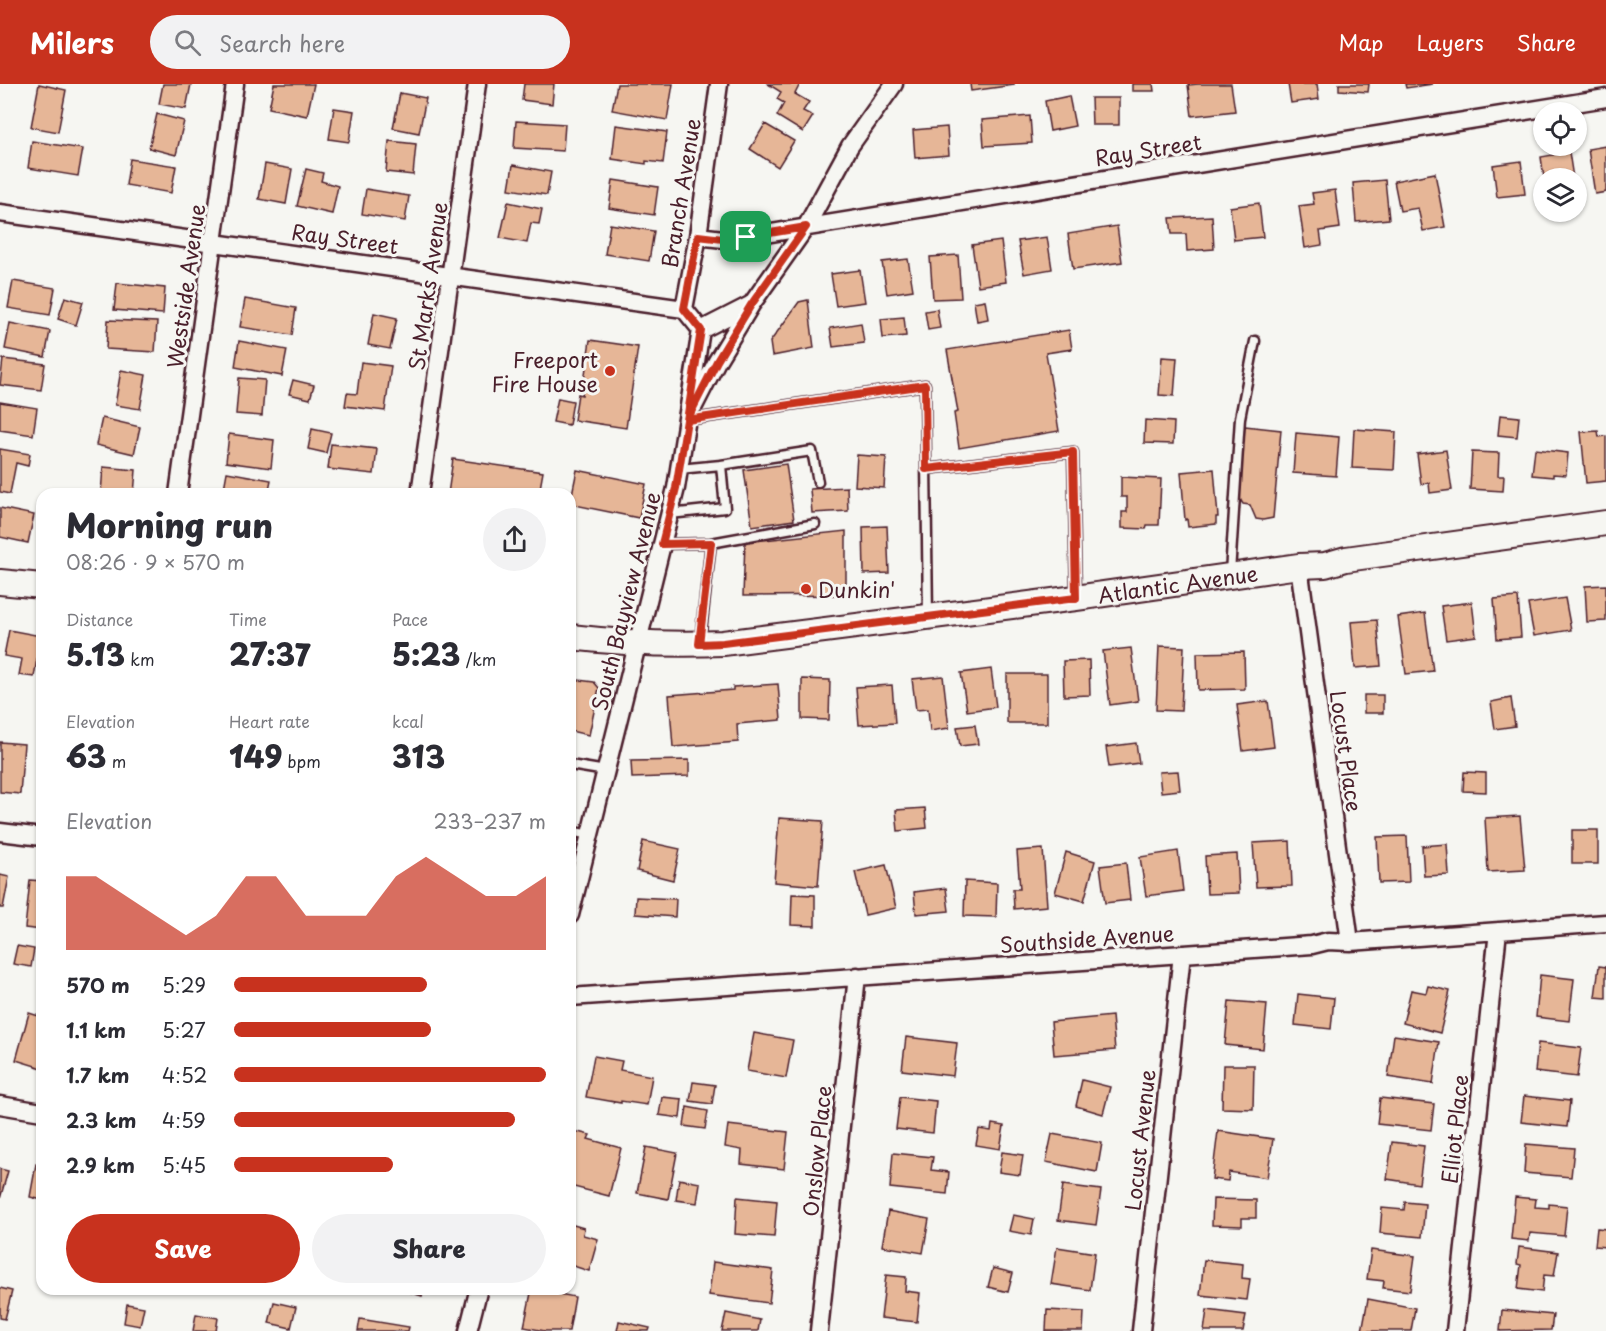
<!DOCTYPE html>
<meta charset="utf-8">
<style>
body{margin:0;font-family:"Playpen Sans",sans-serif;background:#f2f2f3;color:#2b2b33;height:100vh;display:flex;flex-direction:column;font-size:22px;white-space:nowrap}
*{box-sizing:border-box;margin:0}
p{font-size:20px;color:#7c7c81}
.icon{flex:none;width:33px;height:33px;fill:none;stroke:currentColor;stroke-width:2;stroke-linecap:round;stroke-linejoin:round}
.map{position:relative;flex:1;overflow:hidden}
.side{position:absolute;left:36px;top:404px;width:540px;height:807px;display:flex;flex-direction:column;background:#fff;border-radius:18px;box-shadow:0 2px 4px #0004}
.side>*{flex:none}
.buttons{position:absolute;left:1533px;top:18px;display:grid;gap:12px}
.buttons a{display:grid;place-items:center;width:54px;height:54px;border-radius:50%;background:#fff;box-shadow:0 2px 4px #0004;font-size:30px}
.pin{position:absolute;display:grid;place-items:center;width:51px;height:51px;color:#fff;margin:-26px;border-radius:12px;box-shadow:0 3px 9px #0006}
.round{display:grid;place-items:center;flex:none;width:63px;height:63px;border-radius:32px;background:#f2f2f3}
.summary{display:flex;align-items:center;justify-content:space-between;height:102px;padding:0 30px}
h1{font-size:33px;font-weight:800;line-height:45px}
.stats{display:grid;grid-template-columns:repeat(3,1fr);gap:9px;height:102px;padding:6px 30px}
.stats div{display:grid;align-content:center}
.stats b{font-size:30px;font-weight:800}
.stats small{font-size:16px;font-weight:400}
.stats p{font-size:16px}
.chart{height:168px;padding:12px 30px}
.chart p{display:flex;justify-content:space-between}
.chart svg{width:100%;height:108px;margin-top:6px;fill:#c8321e;opacity:.7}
.button{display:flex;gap:12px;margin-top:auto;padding:12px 30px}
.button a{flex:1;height:69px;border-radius:36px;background:#c8321e;color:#fff;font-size:24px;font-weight:800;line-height:69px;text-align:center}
.button a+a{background:#f2f2f3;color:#2b2b33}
ul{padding:0 30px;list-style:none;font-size:20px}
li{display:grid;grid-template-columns:96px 72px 1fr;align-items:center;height:45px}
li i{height:15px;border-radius:8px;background:#c8321e}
header{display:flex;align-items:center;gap:36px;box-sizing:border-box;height:84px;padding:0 30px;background:#c8321e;color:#fff}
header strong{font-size:28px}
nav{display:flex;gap:33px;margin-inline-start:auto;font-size:21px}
.search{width:420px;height:54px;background:#f2f2f3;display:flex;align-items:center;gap:15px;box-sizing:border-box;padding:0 21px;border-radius:33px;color:#7c7c81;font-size:22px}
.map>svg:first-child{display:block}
.building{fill:#e6b697;stroke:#4a1f2b;stroke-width:1.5}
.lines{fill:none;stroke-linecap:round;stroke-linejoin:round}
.service-casing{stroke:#4a1f2b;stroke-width:13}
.minor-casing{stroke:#4a1f2b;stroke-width:21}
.secondary-casing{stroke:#4a1f2b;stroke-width:28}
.service{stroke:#f6f6f2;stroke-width:8}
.minor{stroke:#f6f6f2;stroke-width:16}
.secondary{stroke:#f6f6f2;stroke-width:24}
.route-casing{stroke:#fff;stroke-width:12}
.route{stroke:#c8321e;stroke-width:8}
.poi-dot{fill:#c8321e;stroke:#f6f6f2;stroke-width:2}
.labels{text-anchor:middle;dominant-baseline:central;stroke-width:6;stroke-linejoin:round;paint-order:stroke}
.street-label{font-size:21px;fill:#4a1f2b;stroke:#f6f6f2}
.poi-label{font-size:21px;fill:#4a1f2b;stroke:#f6f6f2;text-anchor:end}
</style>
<header>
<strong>Milers</strong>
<div class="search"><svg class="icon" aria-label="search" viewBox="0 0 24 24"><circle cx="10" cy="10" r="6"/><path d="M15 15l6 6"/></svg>Search here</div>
<nav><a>Map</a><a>Layers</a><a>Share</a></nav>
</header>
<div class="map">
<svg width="1606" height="1247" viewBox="0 0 1606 1247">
<rect width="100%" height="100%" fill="#f6f6f2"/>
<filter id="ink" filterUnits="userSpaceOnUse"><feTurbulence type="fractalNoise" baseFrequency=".0167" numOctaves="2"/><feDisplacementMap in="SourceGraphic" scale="12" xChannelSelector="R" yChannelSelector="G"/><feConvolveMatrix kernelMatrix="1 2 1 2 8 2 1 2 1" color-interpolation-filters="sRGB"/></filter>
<g filter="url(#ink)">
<path class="building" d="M39,0L66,6L58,48L31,43Z
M163,0H191L186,25L159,20Z
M274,0H314L307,32L269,24Z
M524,0H554L552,20L522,16Z
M617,0H673L667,36L612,26Z
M768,0H800L795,10L809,18L803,27L813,32L803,48L777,32L784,19L777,15L781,8Z
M970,0H1014V1L971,7Z
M1132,0H1153L1154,7H1132Z
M1198,0H1231L1235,27L1192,32L1188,1Z
M1288,0H1317L1319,15L1291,19Z
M1339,0H1369L1368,8L1339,6Z
M1405,0H1433L1406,4Z
M400,9L426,14L419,49L393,44Z
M1069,12L1075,42L1050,47L1045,17Z
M1091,14H1119V41H1092Z
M334,24L354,27L349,58L329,55Z
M157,30L184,37L176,71L149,64Z
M1030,32L1032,59L984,62L982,36Z
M516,37L565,40L563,67L514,64Z
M765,40L794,57L778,83L750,65Z
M616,41L667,48L663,79L646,77V80L612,75Z
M947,43L949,71L915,74L913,46Z
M32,57L83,65L78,92L28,84Z
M389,57L416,60L413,91L386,88Z
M1606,62V108L1595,110L1588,65Z
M1569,68L1573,94H1544L1541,73Z
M130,75L176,82L171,109L126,101Z
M1521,77L1525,110L1497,113L1493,81Z
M265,80L292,85L286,120L259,115Z
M513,81L551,88L547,111L509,105Z
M306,85L323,89L321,97L338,102L332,130L297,122Z
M1435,89L1445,143L1423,147L1418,124L1400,127L1394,97Z
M613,96L658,103L654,131L609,124Z
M1385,96L1389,135L1356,138L1353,99Z
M366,105L409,112L405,137L362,130Z
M1335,106L1340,144L1320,147L1322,161L1305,164L1299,122L1314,120L1312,109Z
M508,118L542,125L539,140L531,139L527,159L500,154Z
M1259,119L1263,153L1234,156L1230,123Z
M1212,132L1214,165L1187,167L1186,150H1172L1170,134Z
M610,140L654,147L649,177L605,170Z
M1117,142L1122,178L1073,185L1068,150Z
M1047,153L1052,185L1024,190L1018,157Z
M1001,157L1006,198L978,202L972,161Z
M958,171L961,214L933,215L930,173Z
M908,175L913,206L887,210L882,178Z
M860,186L865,218L836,222L831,190Z
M13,197L55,204L50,231L8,224Z
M117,199L165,204L163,230L114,226Z
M65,213L83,218L76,241L58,235Z
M245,215L296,224L292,251L240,243Z
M808,216L814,264L772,272L770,258L799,218Z
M985,216L988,235L977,237L974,218Z
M937,225L940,244L928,246L925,227Z
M374,229L397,234L390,265L368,261Z
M904,233L906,252L883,254L881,235Z
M108,236L157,238L155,268L106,265Z
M10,239L50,247L45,273L5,265Z
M861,239L864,259L833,263L830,244Z
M1069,246L1072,265L1046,269L1059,347L959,364L954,329L958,328L947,266Z
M590,256L638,263L626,344L574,336L578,310L582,311Z
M239,257L287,266L282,292L235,283Z
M1162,273L1177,274L1174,312L1159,311Z
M3,275L45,280L41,306L0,301Z
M361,278L391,282L385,327L345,322L347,309L357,310Z
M121,286L146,291L140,325L115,321Z
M239,294L265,296L262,332L236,330Z
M293,296L314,301L310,315L289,310Z
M558,314L573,317L569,341L553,338Z
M0,318L37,324L33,351L0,346Z
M1500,331L1519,333L1517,353L1498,351Z
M102,334L140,343L134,370L96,361Z
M1145,336L1174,338L1173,360L1144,359Z
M1245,342L1281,346L1273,434L1263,436L1256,435L1250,421L1243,420L1238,412Z
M312,345L331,349L326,369L308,365Z
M1354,345L1396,348L1394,386L1352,384Z
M1598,347L1599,353L1606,352V397L1586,399L1581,348Z
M1296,349L1339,353L1336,392L1293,389Z
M229,350L274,356L271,384L226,378Z
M331,360L377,365L374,390L328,385Z
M0,365L30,370L28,382L16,379L10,410L0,408Z
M1535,365L1568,369L1566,391L1553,390V393L1532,391Z
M1446,366L1452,406L1430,409L1429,399L1421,400L1417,370Z
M1472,368L1499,369L1498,392H1504L1503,407L1470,405Z
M857,371L886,373L884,404L855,402Z
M453,375L543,388L539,410H448Z
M786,380L794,436L752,442L744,386Z
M103,383L136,386L134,410H101Z
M1214,385L1218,433H1216V440L1188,443L1187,435L1185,436L1181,388Z
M577,386L646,400L639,434L570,420Z
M227,388L271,396L268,410H223Z
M1121,393L1161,395L1159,441H1147L1146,445L1122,444V428H1127V413H1121Z
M847,403L848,427L812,429L810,405Z
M0,424L34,431L28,459L0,453Z
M887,442L889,489L864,490L863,443Z
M846,447V511L743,512L745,458Z
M1606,501V537L1587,538L1585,502Z
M1518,513L1521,553L1497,555L1494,515Z
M1565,514L1571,546L1534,552L1528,520Z
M1472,518L1476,552L1446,556L1441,522Z
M1425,529L1433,587L1406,590L1398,533Z
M1377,536L1381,582L1355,584L1351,538Z
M9,546L41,552L34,593L19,591L22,575L4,572Z
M1159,562L1184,563L1181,627L1156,626Z
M1131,564L1138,617L1110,621L1103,567Z
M1244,568L1245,605L1198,606L1197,569Z
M1089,576L1090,611L1064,612L1063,577Z
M991,585L996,623L967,627L961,589Z
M1007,590H1047V639H1007Z
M943,592L949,644L930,647L928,625L916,626L912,595Z
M570,595L594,598L599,604L589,651L570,647Z
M802,595L830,596L829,636L802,635Z
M778,600L781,636L737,640L738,658L673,663L669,611L733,606V603Z
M892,601L895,639L859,641L856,603Z
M1364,611H1383V629H1364Z
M1511,614L1515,642L1495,645L1491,618Z
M1268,617L1274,663L1243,667L1237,621Z
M975,641L978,660L960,662L957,643Z
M0,658L24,660L20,710L0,708Z
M1136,659L1139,679L1109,683L1106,663Z
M689,676V692L632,694L631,677Z
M1178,687L1180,706L1161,708L1159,688Z
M1464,688L1486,689V708L1463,707Z
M925,724L927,744L898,747L896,726Z
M1520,732L1525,786L1488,788L1485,734Z
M779,734L823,737L818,802L774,798Z
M1572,746H1598V780H1572Z
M1407,752L1409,798L1379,799L1377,753Z
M643,757L680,765L673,796L637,787Z
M1290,757L1292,802L1256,803L1253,759Z
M1447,760L1449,791L1424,792L1422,762Z
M1043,765L1047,822L1014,825L1013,805H1020L1017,767Z
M1178,767L1183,807L1146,812L1140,773Z
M1066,768L1095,777L1084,817L1055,809Z
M1237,770L1239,809L1207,810L1205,772Z
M1126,779L1130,816L1105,819L1100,782Z
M886,781L896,824L865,831L855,788Z
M0,791L9,793L3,824H0Z
M30,796L42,797V846L25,844Z
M965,797L997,799L996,833L964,832Z
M946,804L949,827L916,830L914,808Z
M792,810L815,811V842L791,841Z
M636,813L676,815L675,833L635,830Z
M17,862L34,865L31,883L13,880Z
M1599,882L1606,883V914L1595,913Z
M1540,891L1574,895L1569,937L1536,933Z
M1428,902L1450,907L1440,949L1403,939L1411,906L1426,909Z
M1298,910L1334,914L1331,945L1295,941Z
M1229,917L1267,920L1263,965L1225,961Z
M29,929L42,933V984L16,976Z
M1112,932L1115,966L1054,971L1051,938Z
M754,949L793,956L786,994L747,987Z
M1394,951L1439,958L1433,1000L1388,993Z
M906,953L957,959L953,992L902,986Z
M1538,959L1581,964L1577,993L1535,988Z
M594,972L622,977L620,986L652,992L647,1021L621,1017V1019L586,1013Z
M1223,981H1254L1253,1025L1222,1024Z
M1082,996L1110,1003L1103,1030L1076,1022Z
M693,998L715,1001L712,1020L690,1017Z
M1524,1012L1570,1017L1567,1043L1521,1038Z
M662,1013L682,1015L680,1034L659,1031Z
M900,1013L936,1017L933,1049L896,1045Z
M1380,1014L1434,1020L1431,1046L1377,1040Z
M687,1023L708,1027L705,1045L684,1042Z
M992,1040L1004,1042L1000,1065L976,1061L979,1045L991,1047Z
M728,1041L788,1048L784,1085L741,1080L742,1066L725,1063Z
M574,1047L590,1051L588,1055L621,1064L609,1112L570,1102V1063Z
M1218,1047L1273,1055L1267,1094L1229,1088L1228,1097L1212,1095Z
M1052,1050L1102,1059L1097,1088L1046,1078Z
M1392,1058L1424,1062L1419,1100L1387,1095Z
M1526,1060L1574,1064L1571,1093L1524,1089Z
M646,1063L677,1069L668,1115L637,1109Z
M1002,1068L1023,1071L1020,1091L999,1088Z
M893,1069L933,1073L931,1086L949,1088L947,1110L890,1104Z
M36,1080L42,1081V1116L30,1113Z
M0,1085L8,1087L0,1115Z
M679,1095L700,1099L697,1119L676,1116Z
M1063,1101L1101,1106L1096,1141L1058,1136Z
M737,1113L777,1117L774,1153L735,1150Z
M1515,1113L1536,1115L1535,1123L1549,1124V1120L1567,1122L1564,1152L1530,1149L1529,1157L1511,1155Z
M1213,1115L1256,1116V1134H1242V1142L1212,1141Z
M1405,1118L1425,1120L1422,1153L1380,1149L1382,1124L1404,1126Z
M888,1127L929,1135L923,1169L882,1162Z
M1013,1131L1034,1135L1031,1151L1009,1147Z
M570,1140L584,1144L583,1151L598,1155L589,1187L570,1181Z
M1597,1144L1606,1145V1163L1595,1162Z
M1057,1163L1095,1169L1090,1206L1051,1200Z
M1519,1163L1558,1168L1554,1192L1544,1191L1542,1208L1518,1205L1521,1181L1517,1180Z
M1371,1166L1415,1172L1410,1207L1383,1204L1384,1197L1367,1195Z
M1204,1176L1243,1180L1242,1194L1250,1195L1247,1216L1200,1211Z
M713,1178L773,1186L769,1219L709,1211Z
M993,1184L1013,1189L1008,1208L988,1203Z
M886,1191L906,1193L905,1207L920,1209L917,1238L881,1234Z
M0,1204L12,1207L5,1235L0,1234Z
M407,1204H424L422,1212L406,1207Z
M532,1204H549L548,1208L575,1213L569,1247H545L524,1243Z
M1368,1215L1415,1224L1411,1247H1362Z
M274,1218L296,1223L291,1244L269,1239Z
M127,1220L144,1223L140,1242L124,1239Z
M1047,1226L1084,1228L1083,1247H1046Z
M1207,1226L1246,1231L1243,1247H1204Z
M1502,1226L1553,1231L1551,1246L1500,1247Z
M726,1229L760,1236L758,1247H722Z
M196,1230L218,1234L216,1247H193Z
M360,1235L409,1243L408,1247H358Z
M619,1237L650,1244L649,1247H617Z"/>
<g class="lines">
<g class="service-casing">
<path id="service" d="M687,336L925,301L928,532
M679,385L721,381
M926,385L1073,368L1076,511
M670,430L725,424L721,381L812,367L818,398
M711,459L815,440
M662,460L711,459L700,557
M1230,489L1240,334L1255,257
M570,681L606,687
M570,747L590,751"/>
</g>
<g class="minor-casing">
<path id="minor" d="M0,129L684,225
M698,152L723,155L746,153L1606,14
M684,225L698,152L719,0
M701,246L750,221
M694,322L717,277L751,221L806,143L850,62L894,0
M178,410L235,0
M420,410L477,0
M1299,482L1350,858
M0,748L42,753
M570,831L676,404L701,246L684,225
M570,913L1312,861L1328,857L1350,858L1606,839
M0,1021L42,1028
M468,1247L479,1204
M819,1247L857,892
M1141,1247L1182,870
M1455,1247L1498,847"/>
</g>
<g class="secondary-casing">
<g id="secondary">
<path d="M0,498L42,502"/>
<path id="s1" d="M570,553C621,559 672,561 723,559L1076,514L1299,482L1325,481L1346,475L1606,439"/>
</g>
</g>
<use href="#service" class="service"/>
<use href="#minor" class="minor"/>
<use href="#secondary" class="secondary"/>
</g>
</g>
<g class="lines" filter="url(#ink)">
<g class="route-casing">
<path id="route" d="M746,153L723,155L698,152L684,225L701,246L687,336L925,301L926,385L1073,368L1076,514L723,559L699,560L711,459L662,460L676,404L687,336L717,277L751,221L806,143L746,153"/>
</g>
<use href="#route" class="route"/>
</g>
<g class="poi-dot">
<circle cx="610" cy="287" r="6"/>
<circle cx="806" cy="505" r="6"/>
</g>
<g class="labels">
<g class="street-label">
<text transform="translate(1148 65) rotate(-9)">Ray Street</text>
<text transform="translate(680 109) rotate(-81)">Branch Avenue</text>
<text transform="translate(345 154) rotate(8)">Ray Street</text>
<text transform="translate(185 202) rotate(-82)">Westside Avenue</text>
<text transform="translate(427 202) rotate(-82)">St Marks Avenue</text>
<text stroke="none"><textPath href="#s1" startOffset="612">Atlantic Avenue</textPath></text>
<text transform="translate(625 517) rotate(-76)">South Bayview Avenue</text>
<text transform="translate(1347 667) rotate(82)">Locust Place</text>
<text transform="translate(1087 854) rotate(-4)">Southside Avenue</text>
<text transform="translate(1454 1045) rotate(-84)">Elliot Place</text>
<text transform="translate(1139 1056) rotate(-84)">Locust Avenue</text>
<text transform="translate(816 1067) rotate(-84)">Onslow Place</text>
</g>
<g class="poi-label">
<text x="598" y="275">Freeport<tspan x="598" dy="24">Fire House</tspan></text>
<text x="818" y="505" text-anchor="start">Dunkin'</text>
</g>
</g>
</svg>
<div class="buttons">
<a><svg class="icon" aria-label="locate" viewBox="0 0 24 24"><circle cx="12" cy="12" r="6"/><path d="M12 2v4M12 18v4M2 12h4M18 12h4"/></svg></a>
<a><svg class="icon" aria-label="layers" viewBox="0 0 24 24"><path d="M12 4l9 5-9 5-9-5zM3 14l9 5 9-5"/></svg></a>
</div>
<div class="pin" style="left:746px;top:153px;background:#1e9e55"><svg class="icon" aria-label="arrive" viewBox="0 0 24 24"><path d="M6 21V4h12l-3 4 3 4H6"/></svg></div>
<section class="side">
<div class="summary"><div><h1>Morning run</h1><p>08:26 · 9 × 570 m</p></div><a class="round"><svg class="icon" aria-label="share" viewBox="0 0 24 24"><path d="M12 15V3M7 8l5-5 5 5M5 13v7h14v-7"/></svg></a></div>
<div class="stats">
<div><p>Distance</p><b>5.13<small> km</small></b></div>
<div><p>Time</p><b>27:37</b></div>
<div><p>Pace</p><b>5:23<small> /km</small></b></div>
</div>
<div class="stats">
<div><p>Elevation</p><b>63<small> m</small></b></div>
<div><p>Heart rate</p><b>149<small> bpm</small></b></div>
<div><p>kcal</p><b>313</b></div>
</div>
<div class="chart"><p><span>Elevation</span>233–237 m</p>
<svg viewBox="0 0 160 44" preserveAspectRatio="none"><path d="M0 44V14L10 14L20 22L30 30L40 38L50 30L60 14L70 14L80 30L90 30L100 30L110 14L120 6L130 14L140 22L150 22L160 14V44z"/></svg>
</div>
<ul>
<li><b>570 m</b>5:29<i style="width:62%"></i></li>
<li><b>1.1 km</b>5:27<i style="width:63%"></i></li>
<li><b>1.7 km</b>4:52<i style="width:100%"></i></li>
<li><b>2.3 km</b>4:59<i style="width:90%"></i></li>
<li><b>2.9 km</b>5:45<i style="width:51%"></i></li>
</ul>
<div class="button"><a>Save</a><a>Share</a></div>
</section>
</div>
